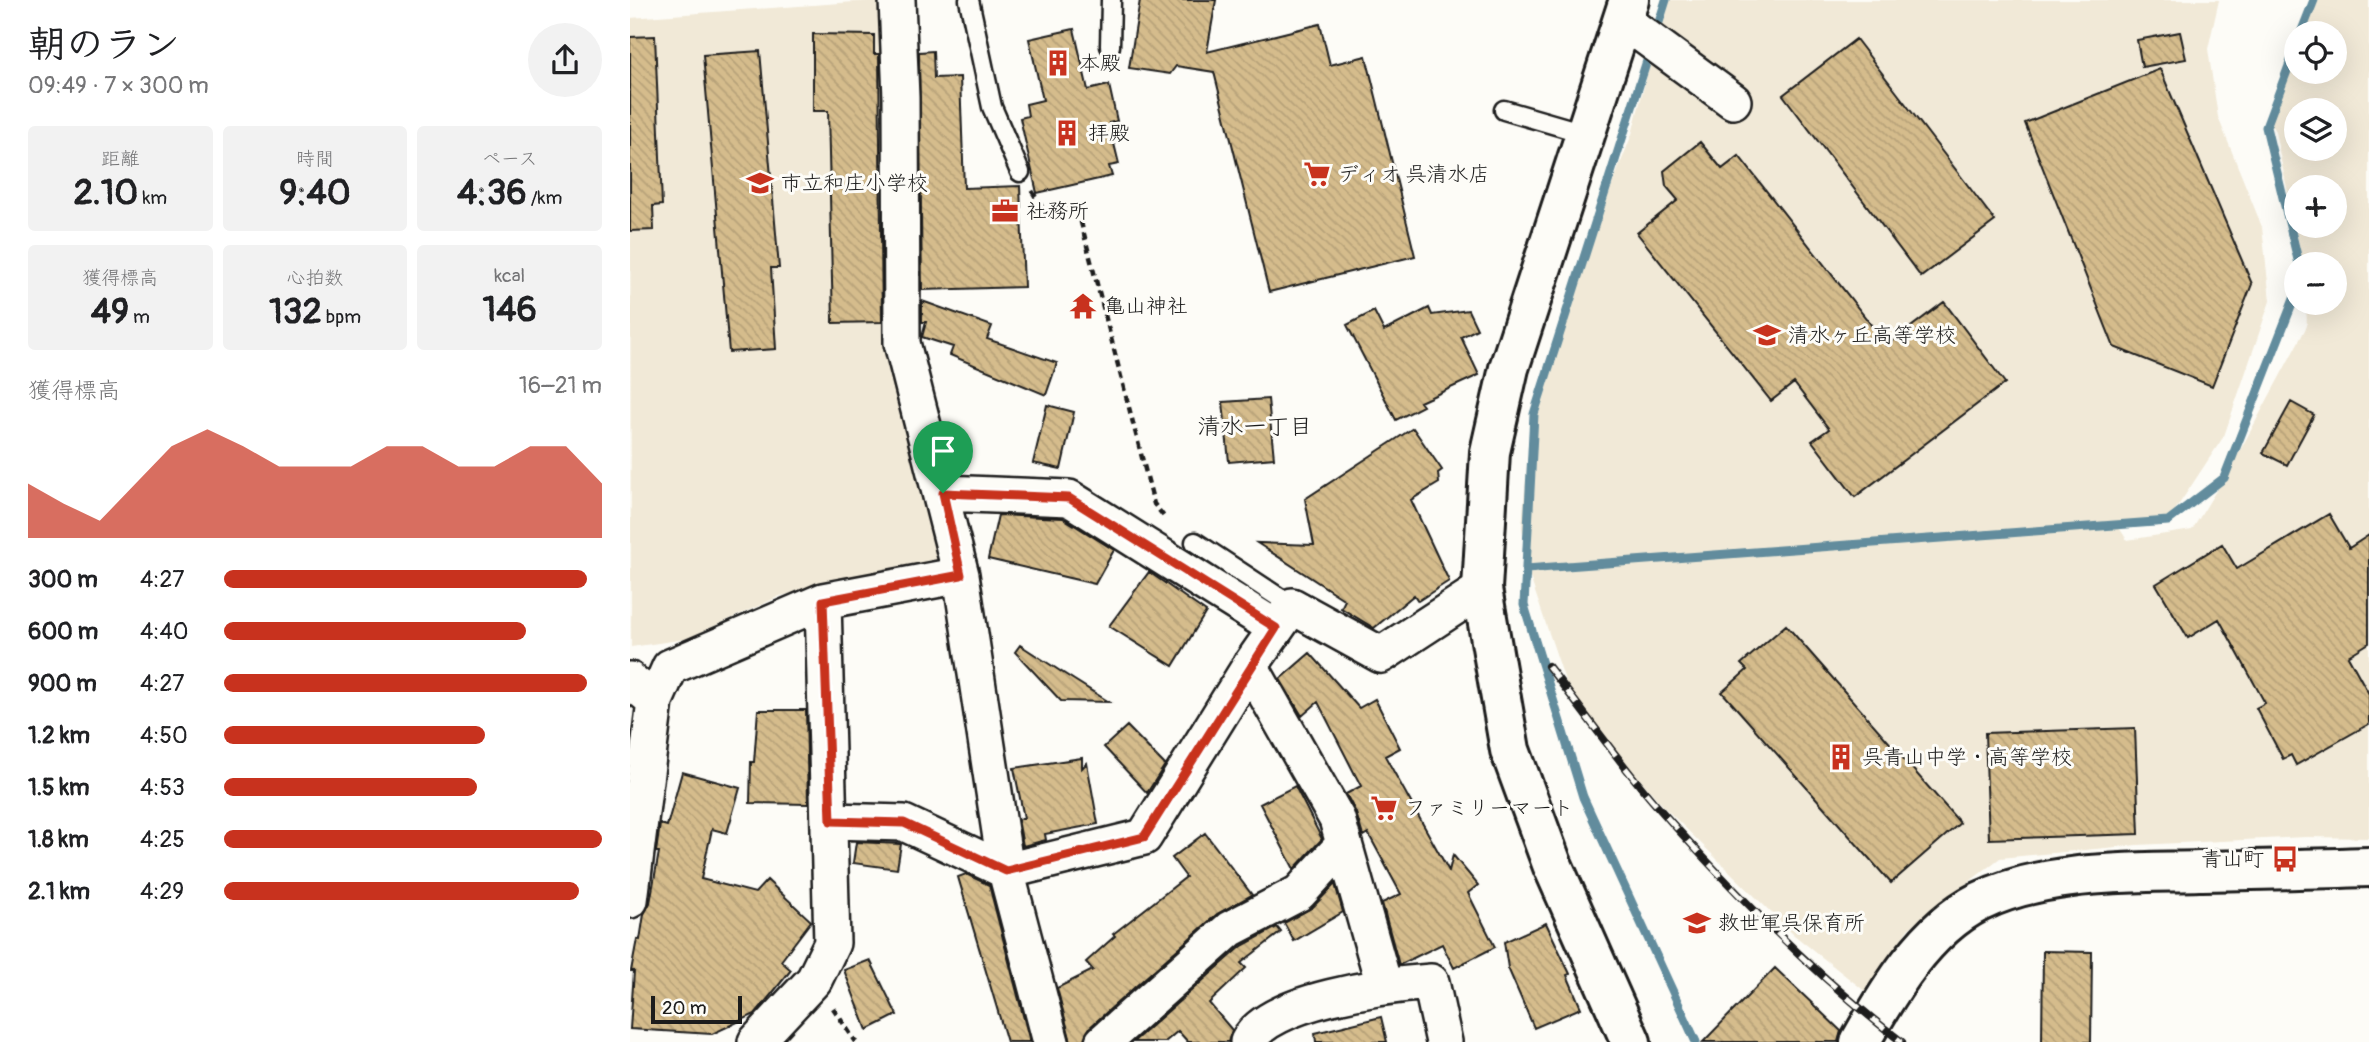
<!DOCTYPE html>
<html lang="ja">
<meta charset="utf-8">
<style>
body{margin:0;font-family:Pangolin,"Klee One",sans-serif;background:#f2f2f2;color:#202124;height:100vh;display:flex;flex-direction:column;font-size:26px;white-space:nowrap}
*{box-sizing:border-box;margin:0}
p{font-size:23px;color:#757577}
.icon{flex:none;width:38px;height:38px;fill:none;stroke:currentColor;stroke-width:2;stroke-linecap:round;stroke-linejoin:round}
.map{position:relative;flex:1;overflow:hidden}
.panel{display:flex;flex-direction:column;background:#fff;width:630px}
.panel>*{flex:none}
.fabs{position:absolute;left:1654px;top:21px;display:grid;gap:14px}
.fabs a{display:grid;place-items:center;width:63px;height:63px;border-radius:50%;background:#fff;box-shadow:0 7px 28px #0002;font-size:35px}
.scale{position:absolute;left:21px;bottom:18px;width:91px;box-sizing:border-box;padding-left:7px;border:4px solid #1c1c1c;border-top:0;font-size:19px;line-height:24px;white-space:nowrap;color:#1c1c1c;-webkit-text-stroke:5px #fdfcf7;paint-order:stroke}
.pin{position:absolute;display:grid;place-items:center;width:60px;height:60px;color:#fff;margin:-72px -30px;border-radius:50% 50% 50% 0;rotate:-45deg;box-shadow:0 0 7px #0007}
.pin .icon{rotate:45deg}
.round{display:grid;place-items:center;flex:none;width:74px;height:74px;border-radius:37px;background:#f2f2f2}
.headline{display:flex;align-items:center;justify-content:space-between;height:119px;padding:0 28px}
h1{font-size:38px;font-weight:800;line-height:52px}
.metrics{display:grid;grid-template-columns:repeat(3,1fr);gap:10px;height:119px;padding:7px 28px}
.metrics div{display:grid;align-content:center;border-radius:7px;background:#f2f2f2;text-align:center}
.metrics b{font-size:35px;font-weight:800}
.metrics small{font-size:19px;font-weight:400}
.metrics p{font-size:19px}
.chart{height:196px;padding:14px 28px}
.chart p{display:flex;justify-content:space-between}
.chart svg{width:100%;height:126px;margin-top:7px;fill:#c8321e;opacity:.7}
ul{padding:0 28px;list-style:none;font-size:23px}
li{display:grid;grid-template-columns:112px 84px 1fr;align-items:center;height:52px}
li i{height:18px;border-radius:9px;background:#c8321e}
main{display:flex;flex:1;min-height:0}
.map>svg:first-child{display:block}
.built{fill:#f1e9d7;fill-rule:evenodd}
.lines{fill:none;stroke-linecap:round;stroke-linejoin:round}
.stream{stroke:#628c9d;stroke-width:9}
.building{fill:url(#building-back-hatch);stroke:#1c1c1c;stroke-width:2}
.service-casing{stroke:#1c1c1c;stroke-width:23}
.minor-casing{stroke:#1c1c1c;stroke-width:40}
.tertiary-casing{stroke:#1c1c1c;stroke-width:44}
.path{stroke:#1c1c1c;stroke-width:4.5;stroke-dasharray:7 5;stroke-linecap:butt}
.service{stroke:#fdfcf7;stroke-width:18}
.minor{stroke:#fdfcf7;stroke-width:35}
.tertiary{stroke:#fdfcf7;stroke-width:38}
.rail-casing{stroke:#1c1c1c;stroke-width:8}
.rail{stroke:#fdfcf7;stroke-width:5;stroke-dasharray:16;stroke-linecap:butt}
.route-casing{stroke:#fff;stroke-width:14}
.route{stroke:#c8321e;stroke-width:9}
.labels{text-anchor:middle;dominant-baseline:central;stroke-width:6;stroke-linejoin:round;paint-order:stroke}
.poi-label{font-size:21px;fill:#1c1c1c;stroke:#fdfcf7;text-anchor:start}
.neighbourhood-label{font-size:23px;fill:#1c1c1c;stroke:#fdfcf7}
</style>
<main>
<section class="panel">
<div class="headline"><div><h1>朝のラン</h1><p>09:49 · 7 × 300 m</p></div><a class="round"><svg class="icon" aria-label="share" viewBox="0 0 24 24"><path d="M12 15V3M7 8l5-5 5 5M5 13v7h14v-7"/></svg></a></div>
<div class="metrics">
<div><p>距離</p><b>2.10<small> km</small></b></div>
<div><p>時間</p><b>9:40</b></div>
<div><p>ペース</p><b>4:36<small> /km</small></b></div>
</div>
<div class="metrics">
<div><p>獲得標高</p><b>49<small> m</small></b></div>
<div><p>心拍数</p><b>132<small> bpm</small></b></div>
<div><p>kcal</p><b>146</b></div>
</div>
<div class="chart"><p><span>獲得標高</span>16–21 m</p>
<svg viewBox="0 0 160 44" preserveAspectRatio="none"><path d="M0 44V25L10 32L20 38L30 25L40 12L50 6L60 12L70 19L80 19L90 19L100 12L110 12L120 19L130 19L140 12L150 12L160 25V44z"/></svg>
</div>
<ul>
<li><b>300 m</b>4:27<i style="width:96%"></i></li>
<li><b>600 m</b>4:40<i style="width:80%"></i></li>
<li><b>900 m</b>4:27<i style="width:96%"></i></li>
<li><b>1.2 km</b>4:50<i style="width:69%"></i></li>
<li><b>1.5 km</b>4:53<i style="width:67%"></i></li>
<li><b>1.8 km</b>4:25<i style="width:100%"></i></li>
<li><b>2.1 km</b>4:29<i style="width:94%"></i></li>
</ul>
</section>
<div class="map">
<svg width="1739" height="1042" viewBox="0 0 1739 1042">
<defs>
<pattern id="building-back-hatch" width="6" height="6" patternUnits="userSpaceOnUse" patternTransform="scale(1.75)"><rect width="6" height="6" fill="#d5bc8c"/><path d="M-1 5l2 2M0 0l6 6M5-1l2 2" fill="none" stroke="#b6a178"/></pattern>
</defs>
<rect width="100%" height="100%" fill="#fdfcf7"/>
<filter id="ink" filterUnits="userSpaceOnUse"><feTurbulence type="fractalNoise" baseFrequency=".0143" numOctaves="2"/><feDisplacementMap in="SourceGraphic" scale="14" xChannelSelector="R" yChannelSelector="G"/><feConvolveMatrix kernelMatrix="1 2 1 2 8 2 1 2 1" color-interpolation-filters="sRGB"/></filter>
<g filter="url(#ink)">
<path class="built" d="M252,0L266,348L316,559L150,596L56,639L1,647L0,18Z
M1036,0H1589L1578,49L1588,117L1632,227L1640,301L1594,436L1538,521L1488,526L1497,540L1562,530L1606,458L1677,326L1676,303H1704V264H1673L1644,127H1636L1666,42V72H1704V33H1669L1681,0H1739V838L1677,837L1507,845L1370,858L1278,929L1236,992L1164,935L1035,808L942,701L900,577L892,527L900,427L955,254L1002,134ZM1666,110H1704V149H1666ZM1666,187H1704V226H1666Z"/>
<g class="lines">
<path class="stream" d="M1671,33L1684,0
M1025,35L1036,0
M1666,47L1636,127L1669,264
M1021,48L904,414L894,605L953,797L1066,1042
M896,569L1538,521L1594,478L1666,294"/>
</g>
<path class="building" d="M510,0H586L577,52L690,24L700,65L736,56L785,256L639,292L584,72L546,66L540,74L499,68Z
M444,29L458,90L479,85L487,121L479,123L489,164L479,166L482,176L407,193L390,118L398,116L396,104L413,100L399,39Z
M1550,32L1556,59L1512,67L1507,40Z
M183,34L244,35V54H249L252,322L203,323L198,111H183Z
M25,36L32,205L23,206L24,230L0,231V37Z
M1226,39L1365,221L1291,277L1153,95Z
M130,51L149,268H141L146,349L99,352L73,55Z
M303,51L304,78L330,77L334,188L390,186L394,287L292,290L289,52Z
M1530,69L1622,284L1582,386L1484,347L1395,123Z
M1070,142L1092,169L1109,156L1257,345L1314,302L1375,383L1225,497L1182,441L1199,429L1164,383L1141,401L1007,233L1048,200L1036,186L1034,171Z
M292,301L362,326L357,339L427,363L416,395L320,355L323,347L292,337L296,322H292Z
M799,308L802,315L838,310L847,329L831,337L849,375L790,402L793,406L766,420L717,325L744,311L754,331Z
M638,399L644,458L599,462L593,402Z
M1661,402L1684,415L1657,465L1633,453Z
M417,405L444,412L431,469L403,463Z
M783,428L812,470L808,473L809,483L781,500L819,581L788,601L784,595L744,628L711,608L715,600L627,543L684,545L675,499Z
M1699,514L1719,548L1739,535V643L1718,656L1739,694V724L1666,765L1661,755L1653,759L1626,708L1635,703L1589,619L1558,638L1526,584L1592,544L1607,569Z
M368,515L433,518L484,550L465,584L358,559Z
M519,572L576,612L543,666L479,626Z
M1156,625L1330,823L1261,883L1092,692L1117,670L1111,664Z
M390,645L441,678L479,702L431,701L385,652Z
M680,653L729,708L745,699L770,748L755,756L819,871L823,855L848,885L838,893L865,947L824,968L812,944L769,965L752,903L771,894L738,833L733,836L726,813L716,794L731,786L688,702L672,716L650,679Z
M128,710H176L178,804L120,803L121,762H124Z
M497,726L535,765L517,793L474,747Z
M1505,728L1509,834L1359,839L1355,733Z
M452,758V768L457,763L468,824L415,834L416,840L393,846L388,819L394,818L384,768Z
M52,772L110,788L97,833L82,829L71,879L125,893L137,880L181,921L151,961L161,970L140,996L125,1014L82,1034L0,1029L4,971H1L7,939L10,940L14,914L20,903L29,852H26L30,824L37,826Z
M665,786L692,839L664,869L630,804Z
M575,833L622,895L587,914L460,1027L453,1042H441L427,988L463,970L456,962L485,936L483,934L556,877L542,858Z
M226,842L271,844L267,869L223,863Z
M336,874L359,885L400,1042H377L328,877Z
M705,884L713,912L664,941L654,923L683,907Z
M916,923L940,974L937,975L951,1008L904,1028L878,968L874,942Z
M647,927L651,932L611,963L616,968L579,1003L602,1030L598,1042H558L548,1031L535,1042H503L612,946Z
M1413,951L1462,952L1461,1042H1412Z
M240,960L267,1015L237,1030L214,970Z
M1145,968L1211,1031L1208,1042H1073Z
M751,1017L757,1042H686L685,1033Z"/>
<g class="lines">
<g class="service-casing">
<path id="service" d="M339,0L362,107L390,172
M480,46L481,0
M874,110L957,134
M565,542L662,606"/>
</g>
<g class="minor-casing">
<path id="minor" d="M267,0L271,98L272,343L331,575L376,871L421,1042
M994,21L1103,101
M313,493L439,498L646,628
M620,666L707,819L754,985
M0,680L25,701
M201,821L274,823L376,871L514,837L620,666L662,606L751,655L852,589
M0,900L25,701L40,667L193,601L331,575
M126,1042L184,980L202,943L193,601
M473,1042L600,929L669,893L714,844
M618,1042C637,1000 758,985 801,982L814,1042"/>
</g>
<g class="tertiary-casing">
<path id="tertiary" d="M999,0L879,368L860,452L852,589L880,750L922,864L1001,1042
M1230,1042C1258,992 1295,929 1349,902C1415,870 1497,873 1569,871C1625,870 1682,869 1739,867"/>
</g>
<path class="path" d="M402,191L415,212L447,207L524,504L536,519
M203,1008L226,1042"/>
<use href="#service" class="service"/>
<use href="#minor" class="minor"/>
<use href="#tertiary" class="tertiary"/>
<g class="rail-casing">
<path id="rail" d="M918,666C954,712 988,761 1026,805C1101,890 1182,973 1272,1042"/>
</g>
<use href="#rail" class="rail"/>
</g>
</g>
<g class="lines" filter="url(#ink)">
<g class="route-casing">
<path id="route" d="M313,493L439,498L646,628L514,837L376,871L274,823L201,821L193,601L331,575Z"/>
</g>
<use href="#route" class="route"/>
</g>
<defs>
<g id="building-bare" transform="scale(2.1)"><path d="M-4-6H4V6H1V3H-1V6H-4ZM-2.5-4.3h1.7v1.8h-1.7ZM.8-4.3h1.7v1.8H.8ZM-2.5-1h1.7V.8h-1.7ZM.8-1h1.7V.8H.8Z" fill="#c8321e" stroke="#fdfcf7" stroke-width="2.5" paint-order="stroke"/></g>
<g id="supermarket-bare" transform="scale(2.1)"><path d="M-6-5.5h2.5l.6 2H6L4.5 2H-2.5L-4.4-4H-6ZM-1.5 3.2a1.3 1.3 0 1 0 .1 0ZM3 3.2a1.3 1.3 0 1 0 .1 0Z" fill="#c8321e" stroke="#fdfcf7" stroke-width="2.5" paint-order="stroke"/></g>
<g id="school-bare" transform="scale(2.1)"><path d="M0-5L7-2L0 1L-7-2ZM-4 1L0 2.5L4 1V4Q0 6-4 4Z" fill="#c8321e" stroke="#fdfcf7" stroke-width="2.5" paint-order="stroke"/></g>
<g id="office-bare" transform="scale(2.1)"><path d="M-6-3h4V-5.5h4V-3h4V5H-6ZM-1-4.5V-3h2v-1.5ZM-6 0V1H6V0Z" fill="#c8321e" stroke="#fdfcf7" stroke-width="2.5" paint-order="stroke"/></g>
<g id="temple-bare" transform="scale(2.1)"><path d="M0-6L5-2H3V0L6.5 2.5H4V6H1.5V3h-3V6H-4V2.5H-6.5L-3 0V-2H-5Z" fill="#c8321e" stroke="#fdfcf7" stroke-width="2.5" paint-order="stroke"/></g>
<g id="bus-bare" transform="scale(2.1)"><path d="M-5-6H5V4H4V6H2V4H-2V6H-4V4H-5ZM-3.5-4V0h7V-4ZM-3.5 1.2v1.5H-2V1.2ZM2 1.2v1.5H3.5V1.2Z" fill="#c8321e" stroke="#fdfcf7" stroke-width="2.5" paint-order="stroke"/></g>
</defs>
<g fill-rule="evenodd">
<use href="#building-bare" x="428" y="63"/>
<use href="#building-bare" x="437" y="133"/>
<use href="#supermarket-bare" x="687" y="174"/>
<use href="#school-bare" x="130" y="183"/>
<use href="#office-bare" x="375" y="211"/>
<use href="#temple-bare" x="453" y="306"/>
<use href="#school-bare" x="1137" y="335"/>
<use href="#building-bare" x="1211" y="757"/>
<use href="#supermarket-bare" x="754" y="808"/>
<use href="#bus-bare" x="1655" y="859"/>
<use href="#school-bare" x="1067" y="923"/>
</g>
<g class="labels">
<g class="poi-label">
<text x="449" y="63">本殿</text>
<text x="458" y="133">拝殿</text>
<text x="708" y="174">ディオ 呉清水店</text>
<text x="151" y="183">市立和庄小学校</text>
<text x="396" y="211">社務所</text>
<text x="474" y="306">亀山神社</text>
<text x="1158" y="335">清水ヶ丘高等学校</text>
<text x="1232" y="757">呉青山中学・高等学校</text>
<text x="775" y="808">ファミリーマート</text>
<text x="1634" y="859" text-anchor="end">青山町</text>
<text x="1088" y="923">救世軍呉保育所</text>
</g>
<g class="neighbourhood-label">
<text x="625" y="426">清水一丁目</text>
</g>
</g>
</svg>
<div class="fabs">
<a><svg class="icon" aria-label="locate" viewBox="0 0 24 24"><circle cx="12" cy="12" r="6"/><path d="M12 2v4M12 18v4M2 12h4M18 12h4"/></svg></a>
<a><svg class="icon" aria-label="layers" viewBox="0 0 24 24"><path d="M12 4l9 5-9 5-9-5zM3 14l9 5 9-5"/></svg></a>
<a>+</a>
<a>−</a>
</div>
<div class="scale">20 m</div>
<div class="pin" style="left:313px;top:493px;background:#1e9e55"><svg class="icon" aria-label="arrive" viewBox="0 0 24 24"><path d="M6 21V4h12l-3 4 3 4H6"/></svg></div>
</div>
</main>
